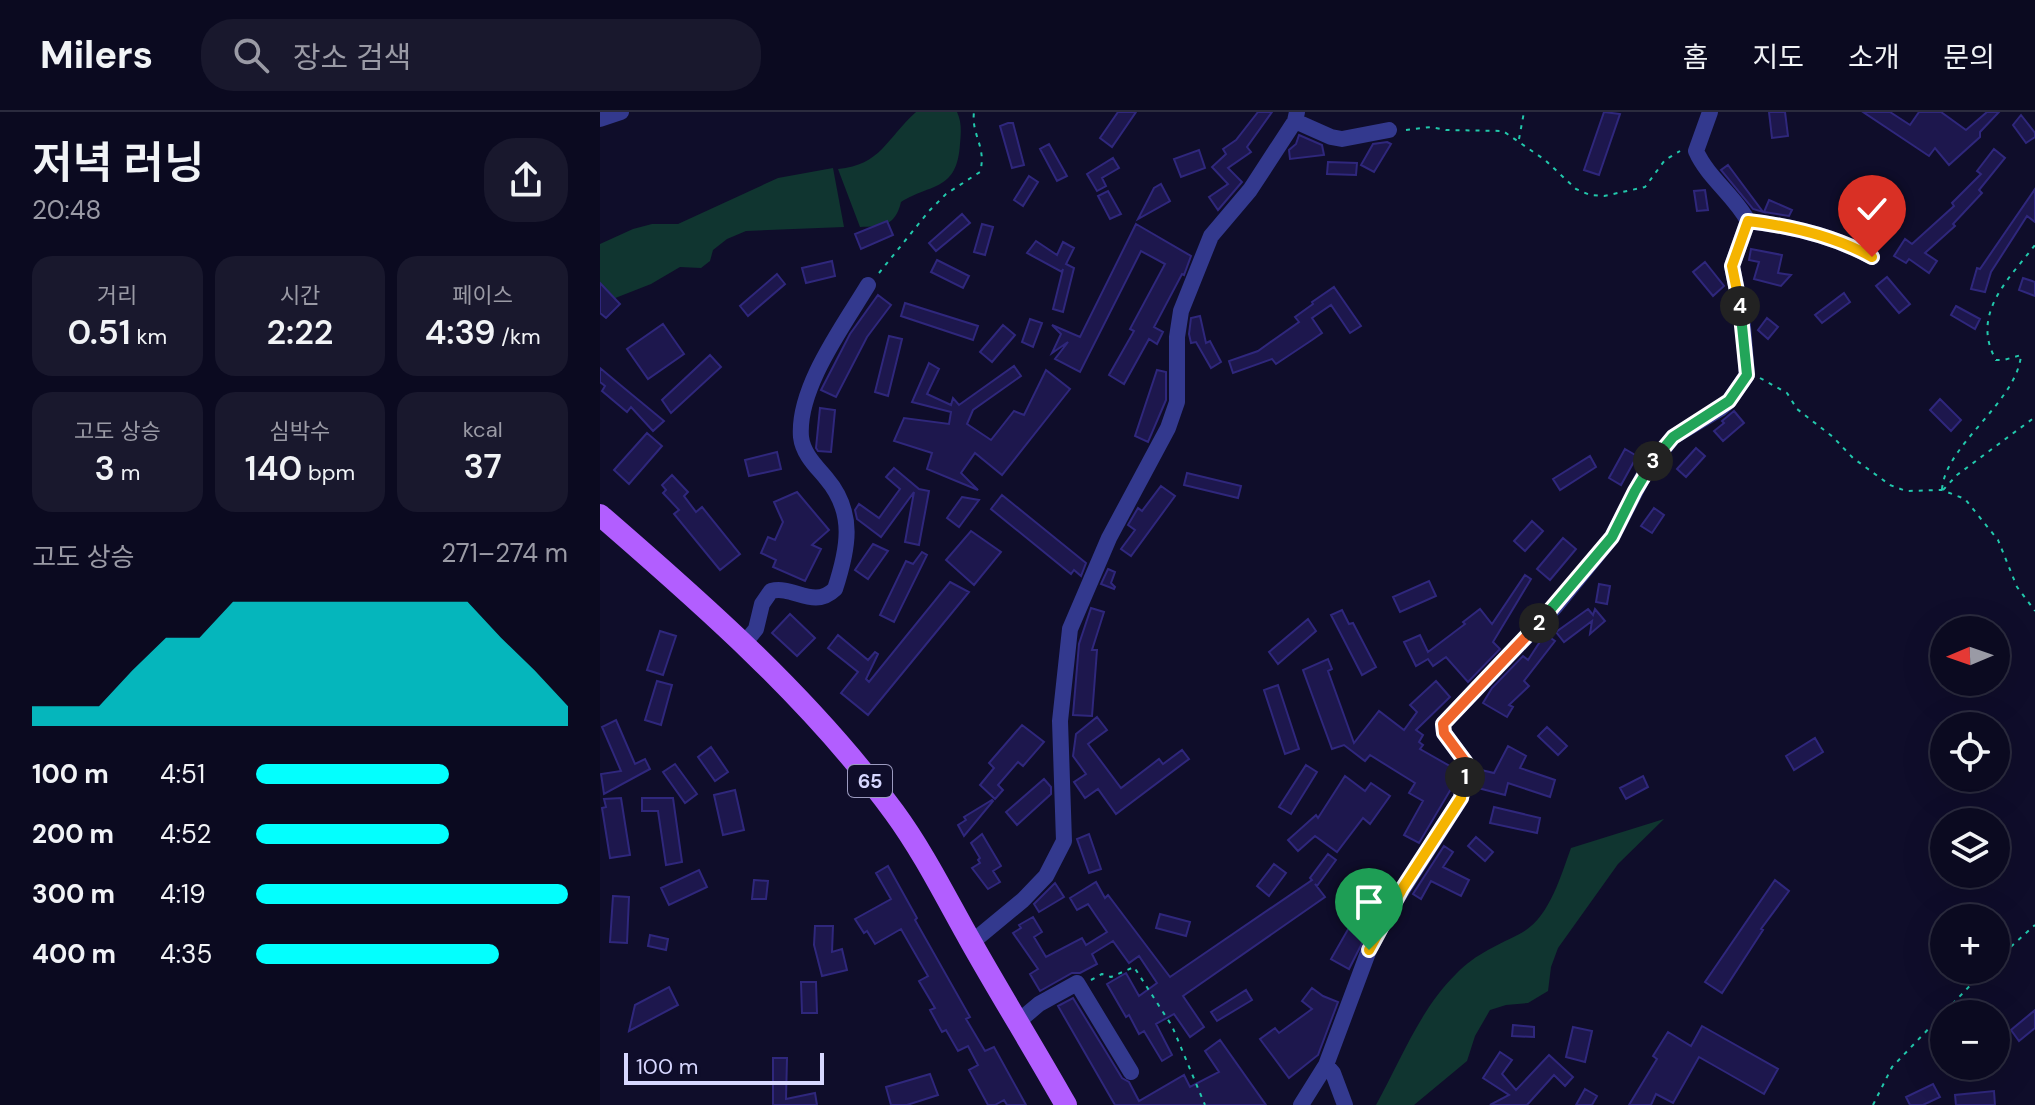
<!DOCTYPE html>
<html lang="ko">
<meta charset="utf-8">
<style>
body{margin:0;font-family:"DM Sans","Noto Sans KR",sans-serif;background:#19182d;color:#f1f3f6;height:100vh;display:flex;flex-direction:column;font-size:30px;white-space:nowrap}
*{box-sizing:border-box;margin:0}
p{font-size:26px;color:#9a9aa5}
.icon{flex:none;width:44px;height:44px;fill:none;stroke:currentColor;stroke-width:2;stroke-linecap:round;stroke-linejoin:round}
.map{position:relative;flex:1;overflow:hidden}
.drawer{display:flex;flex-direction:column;background:#0b0a20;width:600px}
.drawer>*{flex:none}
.needle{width:52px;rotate:268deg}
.buttons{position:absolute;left:1330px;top:504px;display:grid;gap:16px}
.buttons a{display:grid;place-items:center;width:80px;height:80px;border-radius:50%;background:#0b0a20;box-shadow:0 8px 32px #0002,0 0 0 2px #2b2b3e;font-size:40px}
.scale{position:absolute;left:24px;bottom:20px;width:200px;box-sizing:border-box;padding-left:8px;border:4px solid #d7d7ff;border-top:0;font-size:22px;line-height:28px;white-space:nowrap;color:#d7d7ff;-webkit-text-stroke:6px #0f0d2a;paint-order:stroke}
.pin{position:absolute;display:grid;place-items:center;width:68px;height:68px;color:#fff;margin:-82px -34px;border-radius:50% 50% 50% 0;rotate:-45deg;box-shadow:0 0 8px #0007}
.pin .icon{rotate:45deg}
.km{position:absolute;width:40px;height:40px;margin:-20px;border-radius:50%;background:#222;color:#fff;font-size:22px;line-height:40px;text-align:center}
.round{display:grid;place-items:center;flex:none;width:84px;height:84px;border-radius:32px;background:#19182d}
.summary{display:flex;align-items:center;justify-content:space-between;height:136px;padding:0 32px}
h1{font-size:44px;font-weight:600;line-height:60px}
.stats{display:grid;grid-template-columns:repeat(3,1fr);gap:12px;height:136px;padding:8px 32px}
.stats div{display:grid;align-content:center;border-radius:20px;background:#19182d;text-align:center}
.stats b{font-size:34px;font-weight:600}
.stats small{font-size:22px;font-weight:400}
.stats p{font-size:22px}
.chart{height:224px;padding:16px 32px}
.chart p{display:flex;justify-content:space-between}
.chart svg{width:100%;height:144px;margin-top:8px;fill:#03fffe;opacity:.7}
ul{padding:0 32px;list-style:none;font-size:26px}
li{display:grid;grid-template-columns:128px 96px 1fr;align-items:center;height:60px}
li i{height:20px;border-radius:10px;background:#03fffe}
header{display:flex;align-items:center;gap:48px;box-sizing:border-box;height:112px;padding:0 40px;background:#0b0a20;border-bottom:2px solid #2b2b3e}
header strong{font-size:38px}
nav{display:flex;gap:44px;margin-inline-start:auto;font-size:28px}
.search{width:560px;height:72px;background:#19182d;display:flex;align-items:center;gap:20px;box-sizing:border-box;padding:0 28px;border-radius:32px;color:#9a9aa5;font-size:30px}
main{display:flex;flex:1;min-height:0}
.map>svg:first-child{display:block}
.green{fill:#103530}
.building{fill:#1d174d;stroke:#2f277c;stroke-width:2}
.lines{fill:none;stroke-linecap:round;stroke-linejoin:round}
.path{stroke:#22c8ac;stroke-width:2;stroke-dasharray:4 6;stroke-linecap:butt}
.minor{stroke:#33398e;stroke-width:16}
.primary{stroke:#b25eff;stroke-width:22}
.split-1-casing{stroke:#fff;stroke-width:16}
.split-2-casing{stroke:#fff;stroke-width:16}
.split-3-casing{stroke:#fff;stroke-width:16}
.split-4-casing{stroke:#fff;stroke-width:16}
.split-5-casing{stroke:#fff;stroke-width:16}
.split-1{stroke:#f5b400;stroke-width:10}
.split-2{stroke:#f0652b;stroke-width:10}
.split-3{stroke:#22a559;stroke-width:10}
.split-4{stroke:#22a559;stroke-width:10}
.split-5{stroke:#f5b400;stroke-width:10}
.labels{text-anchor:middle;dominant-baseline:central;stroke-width:7;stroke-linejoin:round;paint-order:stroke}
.shield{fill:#0f0d2a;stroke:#9b9abf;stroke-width:2}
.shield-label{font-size:20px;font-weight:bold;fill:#d7d7ff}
</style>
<header>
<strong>Milers</strong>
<div class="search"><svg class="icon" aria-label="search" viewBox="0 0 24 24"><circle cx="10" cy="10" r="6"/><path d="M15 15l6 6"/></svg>장소 검색</div>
<nav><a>홈</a><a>지도</a><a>소개</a><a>문의</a></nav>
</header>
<main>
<section class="drawer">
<div class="summary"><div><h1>저녁 러닝</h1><p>20:48</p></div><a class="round"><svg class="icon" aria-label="share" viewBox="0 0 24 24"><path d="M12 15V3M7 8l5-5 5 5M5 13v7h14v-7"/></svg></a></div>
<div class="stats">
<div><p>거리</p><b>0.51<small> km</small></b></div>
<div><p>시간</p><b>2:22</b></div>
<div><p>페이스</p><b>4:39<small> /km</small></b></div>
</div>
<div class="stats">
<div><p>고도 상승</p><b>3<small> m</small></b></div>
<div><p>심박수</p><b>140<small> bpm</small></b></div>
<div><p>kcal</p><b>37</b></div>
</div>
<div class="chart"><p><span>고도 상승</span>271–274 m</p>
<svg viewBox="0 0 160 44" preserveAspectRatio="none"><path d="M0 44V38L10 38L20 38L30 27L40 17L50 17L60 6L70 6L80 6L90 6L100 6L110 6L120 6L130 6L140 17L150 27L160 38V44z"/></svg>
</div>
<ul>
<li><b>100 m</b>4:51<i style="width:62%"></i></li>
<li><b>200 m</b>4:52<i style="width:62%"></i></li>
<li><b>300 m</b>4:19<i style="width:100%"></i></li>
<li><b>400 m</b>4:35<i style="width:78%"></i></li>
</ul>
</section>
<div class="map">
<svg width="1435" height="993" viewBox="0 0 1435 993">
<rect width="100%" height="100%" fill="#0f0d2a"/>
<path class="green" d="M316,0H357C362,11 361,20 360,32C357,79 332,71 301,90C295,115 282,114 260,115L238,57C281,53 286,27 316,0Z
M233,56L244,115L146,119L127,127L113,138L110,149L101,156L80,155L51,172L0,192V132L33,117L52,112H78L178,66Z
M1064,707L1018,752L958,836L951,855L948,879L928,891L906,893L890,898L875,924L867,949L814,993H776C800,950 820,897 856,862C876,841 899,833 923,820C950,804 961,763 971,736Z"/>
<path class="building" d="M518,0H536L512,35L500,26Z
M658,0H672L647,35L651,40L628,56L642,70L618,98L609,85L628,72L612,55L626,42L623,37L636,28Z
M1004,0L1020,2L999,63L984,58Z
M1169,0H1185L1188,24L1172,26Z
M1263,0H1290L1310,13L1319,0H1341L1366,18L1387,0H1399L1380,20V25L1349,53L1335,36L1329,44Z
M1421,3L1435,21V25L1426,31L1413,13Z
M408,11H413L424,53L412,56L400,14Z
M699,23L722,33L724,43L690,47L689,38L696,32Z
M787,30L791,32L774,60L761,53L773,32Z
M449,32L467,64L457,69L440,37Z
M1394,37L1405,46L1379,78L1382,81L1353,112L1355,114L1325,141L1337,149L1329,161L1309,147L1306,151L1294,144L1305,127L1312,132L1354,94L1352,91L1381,62L1377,59Z
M599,38L605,56L581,65L574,47Z
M513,46L519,56L502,66L506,74L497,79L487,62Z
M728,50L757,51L756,63L727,62Z
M1128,53L1163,100L1153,97L1121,58Z
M429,64L438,70L423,94L414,88Z
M561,72L570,89L538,107L554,76Z
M1435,77V110L1427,104L1391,160L1385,180L1371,177L1377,156L1380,157Z
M1105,78L1108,98L1097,99L1094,79Z
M508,79L521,102L510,107L498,84Z
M1169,88L1192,98L1189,104L1164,100Z
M362,102L370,111L336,139L329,131Z
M287,109L293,123L261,137L255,122Z
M382,112L393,115L385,143L374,140Z
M536,112L591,144L584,163L582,162L554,215L563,220L557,232L549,227L524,272L509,263L534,219L530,217L565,152L541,139L480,260L455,247L468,230L452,241L461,222L452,213L480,225Z
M436,129L457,143L463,130L474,136L466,152L474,156L463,200L453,197L463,157L462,160L427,141Z
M1151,137L1182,143L1178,161L1191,163L1181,174L1154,167L1159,150L1149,148Z
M337,148L369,164L363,176L331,160Z
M232,149L235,164L206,171L202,156Z
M1105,150L1124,174L1113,184L1093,160Z
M177,162L185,172L148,204L140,194Z
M1287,165L1310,192L1299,201L1276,174Z
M1423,166L1435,170V184L1419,178Z
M0,171L20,192L6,206L0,201Z
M734,175L761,214L750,221L731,193L712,206L722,221L712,228L676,252L672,247L633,261L629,249L658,239L699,210L695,205L713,192L712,190Z
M1244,181L1250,190L1222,211L1215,203Z
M278,183L291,193L267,225L236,285L221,278L250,222Z
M305,191L378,214L373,228L301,204Z
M1356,194L1380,207L1375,217L1351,203Z
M600,204L606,231L610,229L621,250L611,256L596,230L591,231L589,222L591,206Z
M1167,206L1178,215L1168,227L1158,218Z
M430,207L442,211L433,235L422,230Z
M63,212L84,242L48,267L27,237Z
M403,213L415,223L392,250L380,240Z
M289,224L302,227L288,284L275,280Z
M110,243L121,255L71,301L62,288Z
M329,251L339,257L327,282L351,293L353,286L359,293L414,254L421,264L373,298L367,312L391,328L414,299L424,303L446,258L470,277L402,363L375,341L361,361L378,378L327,357L332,341L294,329L304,306L349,312L351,300L312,290Z
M0,256L24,276L64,309L53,319L31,295L27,300L2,279L5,274L0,270Z
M557,258L566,260V288L548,330L535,324Z
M1340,287L1361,308L1351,319L1330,298Z
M220,296L235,298L231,340L218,339L216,336Z
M1134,299L1144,311L1123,329L1114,319L1124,311L1122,309Z
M47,321L62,334L29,372L14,358Z
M1096,336L1105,344L1086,365L1077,357Z
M1025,337L1037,344L1021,373L1009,366Z
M177,340L181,357L149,364L145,348Z
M990,344L996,355L960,378L953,367Z
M294,356L319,377L329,379L319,433L305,430L314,380L281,425L257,407L255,398L259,392L279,406L300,377L286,365Z
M587,361L641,374L638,386L584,373Z
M72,363L88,380L84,384L96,400L102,395L140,442L120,458L74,402L79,398L63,381L66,378L62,373Z
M561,374L575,384L531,444L521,437L535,418L528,413L538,396L542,399Z
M197,380L229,418L212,433L221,437L205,469L173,455L176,448L161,441L168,425L175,428L183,410L174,390Z
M402,383L486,451L481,464L474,458L471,462L391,397Z
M362,385L379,388L359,415L347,406Z
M1054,396L1064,403L1052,421L1041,414Z
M932,409L943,419L925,439L914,429Z
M371,419L401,440L374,473L346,448Z
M963,426L976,437L950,468L937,457Z
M273,432L288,439L268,467L255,458Z
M322,440L327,443L294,510L280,503L306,449L313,452Z
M508,457L515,460L511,471L515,475L514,477L501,472Z
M925,463L931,467L893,530L900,537L868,570L846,545L833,554L828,547L816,554L804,530L820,523L828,540L865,512L863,510L880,497L892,512Z
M829,469L836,484L800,500L793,485Z
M350,470L369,480L268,603L241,581L258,560L228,536L238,523L268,548L275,540L278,542L266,567L269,570Z
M999,472L1010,474L1007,492L996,490Z
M491,496L504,500L492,538H497L492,604L473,603L479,532Z
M988,497L993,503L995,497L1005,509L990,522L992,509L964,530L956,520Z
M742,498L749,512L753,511L776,555L762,563L731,503Z
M190,502L215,526L197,544L172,521Z
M708,507L716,519L678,552L669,540Z
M60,519L76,524L63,563L47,558Z
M945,522L955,529L924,569L929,574L909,593L913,595L907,605L883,591L892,576L923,544L928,548Z
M728,547L732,557L728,559L754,631L779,599L804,618L817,600L810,593L836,569L850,585L816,618L823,623L819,630L823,633L820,637L855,657L851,677L819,731L804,723L823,689L809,681L815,671L770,643L765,649L744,633L732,637L703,558Z
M57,569L72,573L61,613L45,608Z
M678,573L699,637L685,642L664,578Z
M497,605L507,618L488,632L521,676L559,647L563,652L582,638L589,647L516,702L498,677L485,686L474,670L486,662L473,644L476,622Z
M16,608L35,652L45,647L50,657L4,682L1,662L21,659L2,615Z
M422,613L444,630L423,654L418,650L398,673L403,678L395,687L380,673L394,656L389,651Z
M947,615L967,634L958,643L938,624Z
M1215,626L1223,640L1194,658L1186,644Z
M908,634L926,644L920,656L955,668L950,685L908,671L905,683L874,675L877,657L894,661Z
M111,635L128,660L115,669L98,645Z
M75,652L97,682L85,691L63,660Z
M706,653L717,660L691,702L679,695Z
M745,664L765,679L771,671L790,684L770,712L763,706L737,740L715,724L698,739L688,728L716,703L718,706Z
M1043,664L1048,675L1026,687L1020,676Z
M444,667L451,675V682L417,713L406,700Z
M135,678L144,718L123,723L114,683Z
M21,686L30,743L10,746L2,696L6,695L4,687Z
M42,686H73L82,750L66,753L58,699H42Z
M392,688L393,689L364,724L358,713L366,708L364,705Z
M894,695L940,706L937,721L890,711Z
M382,722L401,754L393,759L400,770L388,777L372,756L380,751L378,748L380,746L371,731Z
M489,722L501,757L489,761L477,727Z
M876,725L893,740L885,749L868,734Z
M844,734L853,740L843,755L869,768L861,784L831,769L821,787L813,782Z
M728,742L736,748L717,774L715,772L725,785L583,884L604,915L590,925L574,902L556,912L572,943L562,949L544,919L539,922L529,903L526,905L507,872L526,861L539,884L557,871L539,844L529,851L513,829L492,842L497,852L480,861H472L440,879L430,862L438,857L413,821L421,816L419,813L433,805L442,820L434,825L446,845L482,826L486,833L507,820L488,792L477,798L470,786L496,770L505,786L508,783L570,865L712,768L710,766Z
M674,752L686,761L669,784L657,774Z
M288,754L317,806L315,808L370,905L366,907L385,939L394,935L426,993H407L404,988L395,993H388L369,958L378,953L368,934L358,939L346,918L342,920L330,898L335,896L319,869L328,864L301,817L275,832L267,819L264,821L255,807L291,787L276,761Z
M99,758L107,775L69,793L61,776Z
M154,768L168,769L166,787H152Z
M1175,768L1189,779L1161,817L1163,818L1122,881L1105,870Z
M455,771L464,785L439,800L434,792Z
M774,772L788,780L749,857L731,847Z
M13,784L29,785L27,831L10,830Z
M560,802L590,810L586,824L556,816Z
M215,814H233L232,840L242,837L247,858L222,864L214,833Z
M50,823L68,827L66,838L48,834Z
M201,870H216L217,901H202Z
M69,875L78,893L29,919L35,893Z
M712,876L723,884L738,890L718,943L689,966L660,927L675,916L679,921L712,897L702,889Z
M646,878L652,888L617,909L611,900Z
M473,886L522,966L529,970L539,989L584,963L590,975L619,960L605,939L620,928L666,993H515L458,894Z
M1435,898V916L1419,929L1411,918Z
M913,913L934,915V925L912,924Z
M1102,914L1178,957L1164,982L1099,945L1073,991L1056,982L1051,993H1029L1057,947L1053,944L1068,920L1091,934Z
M973,915L992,919L985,950L966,945Z
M900,940L912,948L902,962L916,978L949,943L973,965L965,974L954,963L927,993H890L909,983L883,966Z
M173,946H187L186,987L215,981L217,993H173Z
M330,962L338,983L307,993H291L286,975Z
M1333,972L1340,985L1323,993H1310L1306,985Z
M985,977L997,984L992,993H976Z
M1394,979L1395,993H1356L1355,983Z"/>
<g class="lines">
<path class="path" d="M806,18L831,15L846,18L903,19L945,48L976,77L990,83L1004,84L1045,75L1065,48L1080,39
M919,27L924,0
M279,161L329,99L346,82L380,60C387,35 371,23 374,0
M1160,266L1187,281L1197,297L1233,325L1253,346L1290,373L1306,379L1342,378L1365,387L1398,428L1417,475L1435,499
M1342,377C1346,332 1417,290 1421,243L1404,248H1396C1370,202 1409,167 1435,133
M1343,378L1357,363L1435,305
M1396,848L1435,813
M491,868L502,862L511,865L534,855L572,914L605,993
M1273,993L1292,955L1385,858"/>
<path class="minor" d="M0,7L21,0
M695,9L731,25L742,27L789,18
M1148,109C1191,114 1234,124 1272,145
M143,533L156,517L162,492L171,479C194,473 213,498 235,477C248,437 256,401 226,366C216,354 203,342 201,325C197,276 244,213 268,173
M371,831L423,788L446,764L464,729L460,609L470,517L509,426L568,316L577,290V225L581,199L611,124L650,78L695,9L697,0
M419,909L439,892L477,871L531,960
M726,953L733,961L745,993
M701,993L726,953L769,838L796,788L861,686L867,652L844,621L843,612L955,495L1012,425L1046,359L1073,325L1120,297L1129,289L1147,263L1142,203L1132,154L1148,109C1134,83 1108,66 1096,39L1110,0"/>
<path class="primary" d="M0,403C104,493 212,588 294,700C324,741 346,786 371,830C402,885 435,938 466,993"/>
</g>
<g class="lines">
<g class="split-1-casing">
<path id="split-1" d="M769,838L802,777L861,686L865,665"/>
</g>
<g class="split-2-casing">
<path id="split-2" d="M865,665L867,652L844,621L843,612L939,511"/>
</g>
<g class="split-3-casing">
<path id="split-3" d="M939,511L1012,425L1035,379L1053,349"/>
</g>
<g class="split-4-casing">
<path id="split-4" d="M1053,349L1073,325L1129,289L1147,263L1140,194"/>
</g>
<g class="split-5-casing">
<path id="split-5" d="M1140,194L1132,154L1148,109C1191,114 1234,124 1272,145"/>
</g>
<use href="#split-1" class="split-1"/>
<use href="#split-2" class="split-2"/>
<use href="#split-3" class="split-3"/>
<use href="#split-4" class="split-4"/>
<use href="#split-5" class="split-5"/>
</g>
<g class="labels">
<rect class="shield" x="248" y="653" width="44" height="32" rx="6"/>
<g class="shield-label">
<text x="270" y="669">65</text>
</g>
</g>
</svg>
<div class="buttons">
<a><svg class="needle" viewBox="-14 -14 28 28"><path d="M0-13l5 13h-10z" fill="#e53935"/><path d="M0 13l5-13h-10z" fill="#9a9aa5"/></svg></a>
<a><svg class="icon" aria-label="locate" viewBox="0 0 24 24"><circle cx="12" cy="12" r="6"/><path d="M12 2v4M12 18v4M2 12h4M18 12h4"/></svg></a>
<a><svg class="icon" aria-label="layers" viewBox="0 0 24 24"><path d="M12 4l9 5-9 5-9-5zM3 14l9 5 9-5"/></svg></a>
<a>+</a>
<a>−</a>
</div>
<div class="scale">100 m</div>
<div class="pin" style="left:769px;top:838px;background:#1e9e55"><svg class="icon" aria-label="arrive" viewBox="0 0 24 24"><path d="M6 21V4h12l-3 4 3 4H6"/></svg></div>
<div class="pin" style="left:1272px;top:145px;background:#d93025"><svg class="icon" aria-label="check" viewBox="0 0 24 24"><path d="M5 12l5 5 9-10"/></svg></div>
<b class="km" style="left:865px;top:665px">1</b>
<b class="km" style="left:939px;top:511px">2</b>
<b class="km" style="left:1053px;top:349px">3</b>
<b class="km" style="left:1140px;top:194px">4</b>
</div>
</main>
